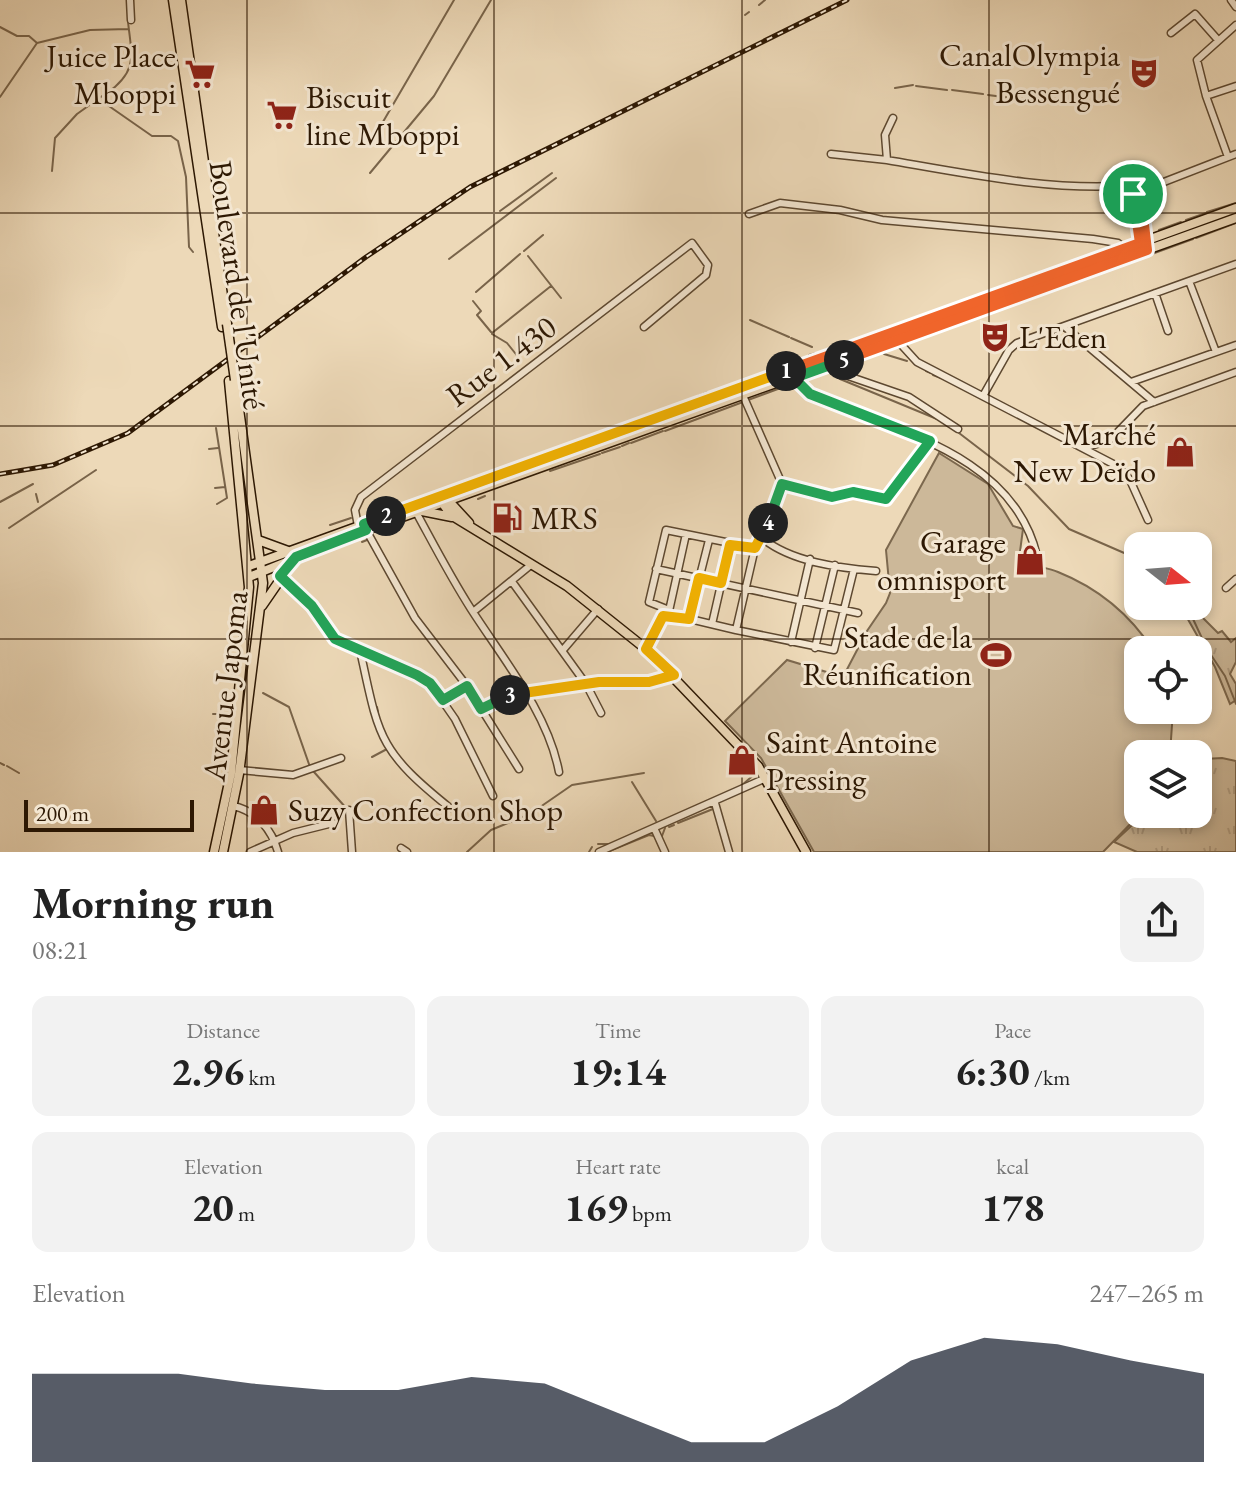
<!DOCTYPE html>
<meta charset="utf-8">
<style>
body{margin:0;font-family:"EB Garamond",serif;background:#f2f2f2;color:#222;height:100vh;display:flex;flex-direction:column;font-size:30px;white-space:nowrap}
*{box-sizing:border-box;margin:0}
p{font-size:26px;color:#767676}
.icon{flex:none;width:44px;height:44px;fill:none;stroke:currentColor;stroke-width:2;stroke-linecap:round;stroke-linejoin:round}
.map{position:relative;height:852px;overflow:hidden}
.sheet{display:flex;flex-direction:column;background:#fff;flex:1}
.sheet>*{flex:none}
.needle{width:52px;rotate:107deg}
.fabs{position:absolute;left:1124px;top:532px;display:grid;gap:16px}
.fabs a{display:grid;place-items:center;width:88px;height:88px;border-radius:16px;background:#fff;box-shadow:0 4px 12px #0003;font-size:40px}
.scale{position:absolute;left:24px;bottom:20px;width:170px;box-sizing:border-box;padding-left:8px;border:4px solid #2d1803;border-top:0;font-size:22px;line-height:28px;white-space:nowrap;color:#2d1803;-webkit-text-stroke:6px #f3e6d1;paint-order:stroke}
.pin{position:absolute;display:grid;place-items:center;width:68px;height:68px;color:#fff;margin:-34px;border:4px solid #fff;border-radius:50%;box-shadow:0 2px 8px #0007}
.km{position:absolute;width:40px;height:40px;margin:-20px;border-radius:50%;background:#222;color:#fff;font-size:22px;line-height:40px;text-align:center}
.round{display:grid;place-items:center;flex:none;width:84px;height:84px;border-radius:16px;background:#f2f2f2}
.summary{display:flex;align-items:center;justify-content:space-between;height:136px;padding:0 32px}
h1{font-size:44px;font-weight:700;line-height:60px}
.figures{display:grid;grid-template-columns:repeat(3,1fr);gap:12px;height:136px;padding:8px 32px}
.figures div{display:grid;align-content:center;border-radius:16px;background:#f2f2f2;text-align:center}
.figures b{font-size:40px;font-weight:700}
.figures small{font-size:22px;font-weight:400}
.figures p{font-size:22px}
.chart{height:224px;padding:16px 32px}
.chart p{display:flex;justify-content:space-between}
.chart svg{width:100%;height:144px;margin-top:8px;fill:#111827;opacity:.7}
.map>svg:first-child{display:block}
.grass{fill:url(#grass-tufts);stroke:#7c684e;stroke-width:2}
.pitch{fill:#ccb899;stroke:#7c684e;stroke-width:2}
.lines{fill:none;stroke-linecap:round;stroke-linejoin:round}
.stream{stroke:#79644a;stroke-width:2}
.minor-casing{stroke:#5d4830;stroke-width:9}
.major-casing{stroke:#2d1803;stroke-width:11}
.minor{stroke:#f3e6d1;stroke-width:6}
.major{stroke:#edd9b8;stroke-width:8}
.rail-casing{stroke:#2d1803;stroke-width:5}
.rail{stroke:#f3e6d1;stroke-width:2;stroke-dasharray:6;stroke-linecap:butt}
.major-bridge-casing{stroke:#2d1803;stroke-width:11;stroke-linecap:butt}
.major-bridge{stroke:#edd9b8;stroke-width:8}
.split-1-casing{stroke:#fff;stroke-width:16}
.split-2-casing{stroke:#fff;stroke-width:16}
.split-3-casing{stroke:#fff;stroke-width:16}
.split-4-casing{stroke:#fff;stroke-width:16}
.split-5-casing{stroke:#fff;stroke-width:16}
.split-6-casing{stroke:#fff;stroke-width:16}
.split-1{stroke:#f0652b;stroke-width:10}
.split-2{stroke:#f5b400;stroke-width:10}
.split-3{stroke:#22a559;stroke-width:10}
.split-4{stroke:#f5b400;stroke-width:10}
.split-5{stroke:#22a559;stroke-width:10}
.split-6{stroke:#f0652b;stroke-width:10}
.grid{fill:none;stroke:#2d1803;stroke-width:2;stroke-opacity:0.55}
.labels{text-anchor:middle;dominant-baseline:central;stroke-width:6;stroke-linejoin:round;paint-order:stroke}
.poi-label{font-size:32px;fill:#2d1803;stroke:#f3e6d1;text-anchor:end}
.street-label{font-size:32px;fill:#2d1803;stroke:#f3e6d1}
</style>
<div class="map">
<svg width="1236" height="852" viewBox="0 0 1236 852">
<defs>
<pattern id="grass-tufts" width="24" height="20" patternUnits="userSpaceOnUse" patternTransform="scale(2)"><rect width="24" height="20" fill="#ccb899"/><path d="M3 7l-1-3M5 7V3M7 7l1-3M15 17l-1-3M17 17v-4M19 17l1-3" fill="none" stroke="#b09d82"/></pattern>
</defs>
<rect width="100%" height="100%" fill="#edd9b8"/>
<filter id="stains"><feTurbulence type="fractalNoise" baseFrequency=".0025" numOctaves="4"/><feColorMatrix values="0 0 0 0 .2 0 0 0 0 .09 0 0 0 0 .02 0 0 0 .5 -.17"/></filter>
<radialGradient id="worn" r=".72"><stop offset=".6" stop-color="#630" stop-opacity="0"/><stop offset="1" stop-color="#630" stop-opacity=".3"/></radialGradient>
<path class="grass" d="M1191,606L1218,633L1222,631L1231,642L1236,638V662L1230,674L1236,684V700L1230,704L1215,667L1181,607Z
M1222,758L1236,761V852H1137L1114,842L1144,814H1198V765L1204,759Z"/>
<path class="pitch" d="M939,453L988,484L1013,526L1023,529L1019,559C1026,565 1046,567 1058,572C1098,588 1129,613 1153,650H1138V710H1173L1170,754H1138L1140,814L1103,852H814L761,758L725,721L787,660L843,677L867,631L886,603L890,593L886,550Z"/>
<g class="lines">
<path class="stream" d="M759,5L765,0
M745,15L749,12
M128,22C132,57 138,71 106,94V104L152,136H171L178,141L186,177L189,247L193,252
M0,27L17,36H29L37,43
M916,86L947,90
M895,88L913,85
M952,90L983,94
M988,95L1019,99
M0,97L37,43L90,30L128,29
M1023,100L1048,98
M373,139L454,0
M52,171L55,138L77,114L105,94
M370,173L434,96L491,0
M500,211L552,173
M1207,212L1236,203
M1186,220L1206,213
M1159,230L1181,222
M1196,238L1236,223
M524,251L543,235
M1149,255L1193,239
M528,256L561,298
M449,259L556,178
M476,292L520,254
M473,301L481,311L477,315L491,332
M932,313L1110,248
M750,320L789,337
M894,326L905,322
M492,333L551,286
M873,333L893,326
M492,334L507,343L519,358
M925,334L1147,255
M791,338L812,347
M825,350L859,338
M884,354L907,361
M809,355L816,353
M857,361L875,355
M794,362L807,357
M771,370L794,362
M832,370L855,362
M830,371L840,379L937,419
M926,371L931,373
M933,375L941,378
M803,380L828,372
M698,396L708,392
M748,400L794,383
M216,428L227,498L217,504
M665,431L743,402
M602,432L677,405
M959,433L1028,486L1069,529L1138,559
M631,443L663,431
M622,446L629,443
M209,449L218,448
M602,453L620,447
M534,457L601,433
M550,471L600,454
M215,488L225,487
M36,494L38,502
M478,499L485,496
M0,502L33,484
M330,525L351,518
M9,528L96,470
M362,542L367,540
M1187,606L1207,649L1225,676L1236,704
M263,693L289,707L310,767
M377,707L378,712
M213,714H224
M372,757L387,749
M0,763L4,765
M7,766L19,773
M314,772L347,809
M632,782L656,821
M741,786L757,772
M678,823L713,809
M669,827L674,825
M662,836L665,828
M598,844H609
M467,852L491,830L530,814L572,785L644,773
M589,852L592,847
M607,852L649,835L654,836"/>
<g class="minor-casing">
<path id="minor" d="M130,0L131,20
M1231,0L1236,7
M1171,33L1195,14L1218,40
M1206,96L1236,86
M893,118L885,135L887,160C963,173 1054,192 1132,185L1140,247
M831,154L887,160
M1228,157L1206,96L1197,60L1236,25
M1140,191L1146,243
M1133,194L1236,154
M749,214L780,203L840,210L882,220L1093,239L1118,243L1126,249
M1189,281L1216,352
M1155,293L1168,331
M1065,327L1154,402
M896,339L917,362L1119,467L1130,480L1148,520
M841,361L848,376L909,397L958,429
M793,373C803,396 825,400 847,409C923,438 1016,467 1037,556
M1131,382L1236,345
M741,391L782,484L832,497L853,492L886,499L930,441
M983,396L1009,350L1017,343L1236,264
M1087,447L1110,440L1143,406L1236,372
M782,484L755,548L736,630L834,650L854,569
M416,512C434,545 451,578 471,609C503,659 548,713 559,772
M358,526L355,510L361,497L692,243L708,265L706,275L644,327
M365,528L415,618L467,686L519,769
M762,538C791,562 839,568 876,571
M656,569L858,613
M280,576L312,606L335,639L430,683L455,719L493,796
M513,583L586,684L601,713
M1226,588L1236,579
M669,610L649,602L666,530L755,548
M669,611L686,534
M473,612L532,564
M689,619L709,540
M712,624L730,545
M791,642L810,559
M815,648L835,565
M646,649L663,616L669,614L736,630
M360,650C379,738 378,750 450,808
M562,651L598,609
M443,700L467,686
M481,709C515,690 564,684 603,681C628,680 648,683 672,676
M239,770L293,775L341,758
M715,803L729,852
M233,806C257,811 272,830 278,852
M349,810L352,852
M655,830L665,852
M401,848L407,852
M250,852L293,833L333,823
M599,852L766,778"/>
</g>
<g class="major-casing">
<path id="major" d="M173,0L222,327
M181,0L227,324
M446,498L469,523
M441,501L451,515L567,586L646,649L758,766L806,852
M422,511L452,517
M258,540L288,551
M249,566L1236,208
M249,577L366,530L1236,218
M262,606L293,561
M214,852L231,773L249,587L229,381
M223,852L239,774L263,583L235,380"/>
</g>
<use href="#minor" class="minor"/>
<use href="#major" class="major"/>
<g class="rail-casing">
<path id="rail" d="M0,474L53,465L128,433L366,257L470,187L847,0"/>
</g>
<use href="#rail" class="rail"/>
<g class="major-bridge-casing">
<path id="major-bridge" d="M227,324L235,380"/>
</g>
<use href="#major-bridge" class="major-bridge"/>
</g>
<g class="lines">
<g class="split-1-casing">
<path id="split-1" d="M786,371L1140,243L1133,194"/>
</g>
<g class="split-2-casing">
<path id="split-2" d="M386,516L786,371"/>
</g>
<g class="split-3-casing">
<path id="split-3" d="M386,516L364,524L366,530L296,557L280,576L312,606L335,639L417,675L430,683L443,700L467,686L481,709L510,695"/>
</g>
<g class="split-4-casing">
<path id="split-4" d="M510,695L599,682H649L674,675L646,649L663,616L689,619L699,578L721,583L730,545L755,548L768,523"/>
</g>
<g class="split-5-casing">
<path id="split-5" d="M768,523L782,484L832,497L853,492L886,499L930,441L810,394L794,378L844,360"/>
</g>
<g class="split-6-casing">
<path id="split-6" d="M844,360L1147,250L1140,191L1133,194"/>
</g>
<use href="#split-1" class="split-1"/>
<use href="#split-2" class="split-2"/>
<use href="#split-3" class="split-3"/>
<use href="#split-4" class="split-4"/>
<use href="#split-5" class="split-5"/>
<use href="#split-6" class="split-6"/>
</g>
<path class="grid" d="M247,0V852M494,0V852M742,0V852M989,0V852M0,213H1236M0,426H1236M0,639H1236"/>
<defs>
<g id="theatre-bare" transform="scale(2.4)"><path d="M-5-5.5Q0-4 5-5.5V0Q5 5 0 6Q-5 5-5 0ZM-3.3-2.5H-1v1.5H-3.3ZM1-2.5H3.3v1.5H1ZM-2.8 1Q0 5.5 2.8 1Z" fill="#8f2418" stroke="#f3e6d1" stroke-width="2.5" paint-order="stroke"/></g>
<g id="supermarket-bare" transform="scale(2.4)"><path d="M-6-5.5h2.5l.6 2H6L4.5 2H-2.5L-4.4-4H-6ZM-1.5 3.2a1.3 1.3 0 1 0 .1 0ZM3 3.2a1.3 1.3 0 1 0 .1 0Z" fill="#8f2418" stroke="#f3e6d1" stroke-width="2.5" paint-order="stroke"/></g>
<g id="shop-bare" transform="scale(2.4)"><path d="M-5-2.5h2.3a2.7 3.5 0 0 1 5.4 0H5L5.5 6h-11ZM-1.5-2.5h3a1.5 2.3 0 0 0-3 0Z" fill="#8f2418" stroke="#f3e6d1" stroke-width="2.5" paint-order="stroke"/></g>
<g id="fuel-bare" transform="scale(2.4)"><path d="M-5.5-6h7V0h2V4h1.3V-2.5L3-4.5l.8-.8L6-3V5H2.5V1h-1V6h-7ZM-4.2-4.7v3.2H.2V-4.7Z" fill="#8f2418" stroke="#f3e6d1" stroke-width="2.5" paint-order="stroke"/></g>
<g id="stadium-bare" transform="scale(2.4)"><path d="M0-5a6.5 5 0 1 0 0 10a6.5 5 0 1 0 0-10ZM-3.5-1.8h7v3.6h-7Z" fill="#8f2418" stroke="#f3e6d1" stroke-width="2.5" paint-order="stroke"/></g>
</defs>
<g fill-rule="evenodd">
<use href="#theatre-bare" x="1144" y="73"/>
<use href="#supermarket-bare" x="200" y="74"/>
<use href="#supermarket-bare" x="282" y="115"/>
<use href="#theatre-bare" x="995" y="337"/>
<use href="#shop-bare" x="1180" y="452"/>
<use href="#fuel-bare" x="507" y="518"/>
<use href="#shop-bare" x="1030" y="560"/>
<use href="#stadium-bare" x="996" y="655"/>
<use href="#shop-bare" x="742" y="760"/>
<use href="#shop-bare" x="264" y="810"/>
</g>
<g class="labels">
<g class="poi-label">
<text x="1120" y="55">CanalOlympia<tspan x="1120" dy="37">Bessengué</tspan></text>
<text x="176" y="56">Juice Place<tspan x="176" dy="37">Mboppi</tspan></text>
<text x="306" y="97" text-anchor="start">Biscuit<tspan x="306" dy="37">line Mboppi</tspan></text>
<text x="1019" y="337" text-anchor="start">L'Eden</text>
<text x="1156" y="434">Marché<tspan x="1156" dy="37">New Deïdo</tspan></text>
<text x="531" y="518" text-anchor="start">MRS</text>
<text x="1006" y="542">Garage<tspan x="1006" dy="37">omnisport</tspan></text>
<text x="972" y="637">Stade de la<tspan x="972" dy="37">Réunification</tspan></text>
<text x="766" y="742" text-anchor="start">Saint Antoine<tspan x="766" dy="37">Pressing</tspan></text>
<text x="288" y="810" text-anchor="start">Suzy Confection Shop</text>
</g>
<g class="street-label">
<text transform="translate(238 285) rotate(82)">Boulevard de l'Unité</text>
<text transform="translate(501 361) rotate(-37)">Rue 1.430</text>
<text transform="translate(225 686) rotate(-83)">Avenue Japoma</text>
</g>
</g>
<rect width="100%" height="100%" filter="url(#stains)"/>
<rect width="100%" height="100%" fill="url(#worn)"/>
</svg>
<div class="fabs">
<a><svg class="needle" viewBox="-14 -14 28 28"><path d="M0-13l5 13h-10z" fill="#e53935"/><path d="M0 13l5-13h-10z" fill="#767676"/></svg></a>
<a><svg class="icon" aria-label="locate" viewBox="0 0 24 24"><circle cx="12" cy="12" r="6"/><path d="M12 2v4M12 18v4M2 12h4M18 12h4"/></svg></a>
<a><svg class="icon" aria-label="layers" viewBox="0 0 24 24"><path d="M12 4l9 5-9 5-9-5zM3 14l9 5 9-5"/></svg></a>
</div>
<div class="scale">200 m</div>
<div class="pin" style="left:1133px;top:194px;background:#1e9e55"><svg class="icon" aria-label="arrive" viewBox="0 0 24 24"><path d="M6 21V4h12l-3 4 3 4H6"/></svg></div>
<b class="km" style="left:786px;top:371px">1</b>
<b class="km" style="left:386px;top:516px">2</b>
<b class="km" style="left:510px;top:695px">3</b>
<b class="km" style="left:768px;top:523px">4</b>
<b class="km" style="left:844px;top:360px">5</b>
</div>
<section class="sheet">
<div class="summary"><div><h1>Morning run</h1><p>08:21</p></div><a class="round"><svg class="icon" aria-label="share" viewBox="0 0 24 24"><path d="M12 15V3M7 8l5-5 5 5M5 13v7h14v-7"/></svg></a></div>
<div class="figures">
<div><p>Distance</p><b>2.96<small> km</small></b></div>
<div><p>Time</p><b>19:14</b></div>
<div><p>Pace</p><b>6:30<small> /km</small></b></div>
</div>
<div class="figures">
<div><p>Elevation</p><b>20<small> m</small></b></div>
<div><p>Heart rate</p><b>169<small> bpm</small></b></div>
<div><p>kcal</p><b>178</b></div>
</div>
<div class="chart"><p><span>Elevation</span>247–265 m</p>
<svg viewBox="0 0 160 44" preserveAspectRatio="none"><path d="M0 44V17L10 17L20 17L30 20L40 22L50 22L60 18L70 20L80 29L90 38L100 38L110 27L120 13L130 6L140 8L150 13L160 17V44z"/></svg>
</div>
</section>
